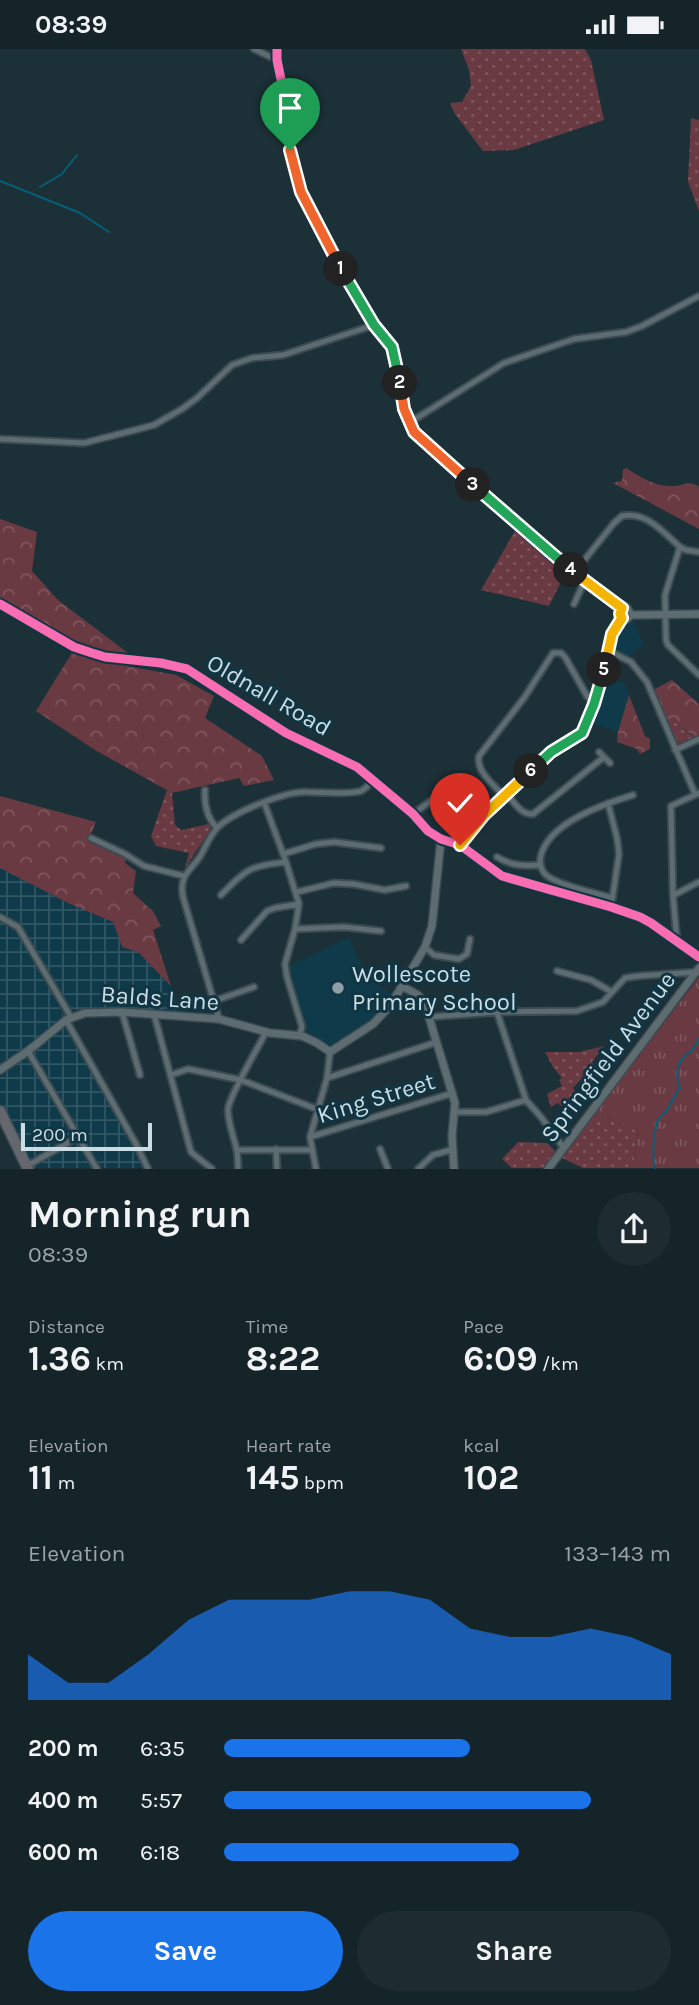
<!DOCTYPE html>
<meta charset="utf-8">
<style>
body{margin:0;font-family:Karla,sans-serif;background:#1e2c31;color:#f1f3f6;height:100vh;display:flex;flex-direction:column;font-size:26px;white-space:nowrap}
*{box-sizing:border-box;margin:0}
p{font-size:23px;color:#9da4a8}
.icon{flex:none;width:38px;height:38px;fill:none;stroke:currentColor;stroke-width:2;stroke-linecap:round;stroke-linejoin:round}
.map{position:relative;height:1120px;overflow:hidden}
.details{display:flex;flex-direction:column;background:#152429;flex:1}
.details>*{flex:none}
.scale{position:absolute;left:21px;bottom:18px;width:131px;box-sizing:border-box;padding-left:7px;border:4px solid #cadde5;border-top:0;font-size:19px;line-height:24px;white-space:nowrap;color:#cadde5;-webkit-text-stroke:5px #113542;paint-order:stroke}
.pin{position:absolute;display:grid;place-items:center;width:60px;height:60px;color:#fff;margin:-72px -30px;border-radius:50% 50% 50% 0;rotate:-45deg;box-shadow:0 0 7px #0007}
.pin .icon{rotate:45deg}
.km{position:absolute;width:35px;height:35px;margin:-18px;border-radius:50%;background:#222;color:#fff;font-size:19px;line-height:35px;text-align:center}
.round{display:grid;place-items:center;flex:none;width:74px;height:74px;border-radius:37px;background:#1e2c31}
.head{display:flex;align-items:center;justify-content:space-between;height:119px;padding:0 28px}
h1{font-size:38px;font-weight:700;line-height:52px}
.figures{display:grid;grid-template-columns:repeat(3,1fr);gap:10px;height:119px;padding:7px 28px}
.figures div{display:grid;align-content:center}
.figures b{font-size:35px;font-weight:700}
.figures small{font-size:19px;font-weight:400}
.figures p{font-size:19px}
.chart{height:196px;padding:14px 28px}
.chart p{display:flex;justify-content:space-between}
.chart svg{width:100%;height:126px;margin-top:7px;fill:#1a73e8;opacity:.7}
.primary-button{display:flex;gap:14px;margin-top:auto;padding:14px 28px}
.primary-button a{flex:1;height:80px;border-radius:42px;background:#1a73e8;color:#fff;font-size:28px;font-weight:700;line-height:80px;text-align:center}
.primary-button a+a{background:#1e2c31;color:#f1f3f6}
ul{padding:0 28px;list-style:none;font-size:23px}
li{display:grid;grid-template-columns:112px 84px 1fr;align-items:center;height:52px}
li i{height:18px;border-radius:9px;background:#1a73e8}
.status{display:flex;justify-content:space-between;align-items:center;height:49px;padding:0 35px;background:#152429;direction:ltr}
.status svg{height:19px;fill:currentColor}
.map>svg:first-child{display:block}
.built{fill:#0e3a49}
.industrial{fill:url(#industrial-grid)}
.grass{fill:url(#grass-dots)}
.forest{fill:url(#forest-crowns)}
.park{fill:url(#park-tufts)}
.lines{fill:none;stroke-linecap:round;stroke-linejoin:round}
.stream{stroke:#055f79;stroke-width:2}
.street-casing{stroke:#3c4b51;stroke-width:9}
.secondary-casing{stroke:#3c4b51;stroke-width:10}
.highway-casing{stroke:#3c4b51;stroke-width:13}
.street{stroke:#5d6c71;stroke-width:5}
.secondary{stroke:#5d6c71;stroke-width:7}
.highway{stroke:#65676e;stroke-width:10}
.cycleway-casing{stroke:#113542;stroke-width:13}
.cycleway{stroke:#f96db3;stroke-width:9}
.split-1-casing{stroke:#fff;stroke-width:14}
.split-2-casing{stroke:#fff;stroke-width:14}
.split-3-casing{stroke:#fff;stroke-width:14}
.split-4-casing{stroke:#fff;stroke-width:14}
.split-5-casing{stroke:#fff;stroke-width:14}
.split-6-casing{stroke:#fff;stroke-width:14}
.split-7-casing{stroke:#fff;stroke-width:14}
.split-1{stroke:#f0652b;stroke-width:9}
.split-2{stroke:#22a559;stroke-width:9}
.split-3{stroke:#f0652b;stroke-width:9}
.split-4{stroke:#22a559;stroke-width:9}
.split-5{stroke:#f5b400;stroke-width:9}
.split-6{stroke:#22a559;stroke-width:9}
.split-7{stroke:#f5b400;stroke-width:9}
.poi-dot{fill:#8da0a8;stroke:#113542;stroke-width:2.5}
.labels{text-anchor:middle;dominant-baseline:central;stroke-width:6;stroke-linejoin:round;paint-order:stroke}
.street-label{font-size:24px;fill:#cadde5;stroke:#113542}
.poi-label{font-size:24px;fill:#cadde5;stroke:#113542;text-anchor:start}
</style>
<div class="status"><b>08:39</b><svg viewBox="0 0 49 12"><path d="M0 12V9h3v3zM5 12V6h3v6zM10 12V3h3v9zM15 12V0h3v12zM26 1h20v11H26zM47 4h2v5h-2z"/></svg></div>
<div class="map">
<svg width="699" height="1120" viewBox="0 0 699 1120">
<defs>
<pattern id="industrial-grid" width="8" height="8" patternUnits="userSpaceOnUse" patternTransform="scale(1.75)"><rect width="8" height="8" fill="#0e3a49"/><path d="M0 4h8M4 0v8" fill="none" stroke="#305663"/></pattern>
<pattern id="grass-dots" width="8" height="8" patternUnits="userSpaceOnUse" patternTransform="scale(1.75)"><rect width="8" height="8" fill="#6a3a42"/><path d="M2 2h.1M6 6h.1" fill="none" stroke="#7e565d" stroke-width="1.8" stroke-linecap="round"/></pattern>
<pattern id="forest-crowns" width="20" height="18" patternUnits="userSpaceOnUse" patternTransform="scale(1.75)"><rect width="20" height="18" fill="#6a3a42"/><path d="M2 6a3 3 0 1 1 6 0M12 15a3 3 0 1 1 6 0" fill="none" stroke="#7e565d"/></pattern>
<pattern id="park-tufts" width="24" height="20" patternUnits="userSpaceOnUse" patternTransform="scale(1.75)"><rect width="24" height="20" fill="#6a3a42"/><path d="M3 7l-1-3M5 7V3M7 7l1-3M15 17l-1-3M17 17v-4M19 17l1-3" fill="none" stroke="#7e565d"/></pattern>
</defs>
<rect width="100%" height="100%" fill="#1c3037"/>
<path class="built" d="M634,571L643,596L634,602L630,608L613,601L620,582Z
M604,632L624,633L629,646L618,683L591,674Z
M349,888L363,920L361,926L392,945L373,970L336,996H328L307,984L289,917Z"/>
<path class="industrial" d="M0,819L68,854L113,873L122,898L138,903L171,937L179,964L119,959L78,961L68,960L44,920L40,923L63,964V970L101,1035L145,1119H33L11,1072L0,1055Z"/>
<path class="grass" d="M461,0H585L591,11L604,71L514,101L483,102L455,65L450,54L462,53L471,37L469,21Z
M691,69L699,71V162L688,133Z
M516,480L549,511L566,523L549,557L481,541Z
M662,664C674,671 683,681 695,688L679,696L675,695Z
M167,741L172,744L175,776L181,781L209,775L211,780L185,819L189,804L156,797L151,787Z
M604,997L592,1013L594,1016L573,1039L576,1043L561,1057L558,1054L551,1058L547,1045L562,1037L559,1031L562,1029L553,1018L545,1003H579Z
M595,1064L638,1082L633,1119H583L562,1109Z
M518,1093L547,1094L557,1104L545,1119H512L502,1110Z"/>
<path class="forest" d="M626,419C641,428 655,438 673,437C683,437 690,430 699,438V480L613,434L622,432L623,421Z
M0,470L37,483L32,522L58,551L128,604L102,602L75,594L0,550Z
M73,602L100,612L176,626L214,647L205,669L262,707L274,731L244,737L239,729L172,744L95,701L36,662Z
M672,631L699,655V686L695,688L662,664L653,641Z
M629,646L645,687L650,690V700L640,705L637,700L617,693L618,683Z
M0,747L96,773L88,792L126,809L125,814L136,822L133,844L153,862L161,877L153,881L171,937L138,903L122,898L113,873L68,854L0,819Z"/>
<path class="park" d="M699,928V1119H633L638,1082L595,1064Z"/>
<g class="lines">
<path class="stream" d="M0,132L80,164L109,183
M40,138L62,125L77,106
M655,1120C652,1108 653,1077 660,1068C667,1059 663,1069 668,1059C673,1052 674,1046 680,1039C676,1027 675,1017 685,1007C688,1004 691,1003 694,999C696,996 697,993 699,989"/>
<g class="street-casing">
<path id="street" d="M254,0L277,11
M409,374L504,314L574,290L626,283L642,277L699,247
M0,390L84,394L135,381L154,376L182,360L197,349L232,316L252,309L283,306L374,276
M680,498L686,501L699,503
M574,524L614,474L622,467C646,462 663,483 680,498L665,546L666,591L668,596L699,626
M574,555L585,531
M609,602L631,613L647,633L695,745
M675,701L699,690
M599,703L610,714
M205,741C204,755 207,769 217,779
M507,745C514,753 521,766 533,765L604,708
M504,747C494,736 476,723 479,707L524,649L553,604H561L565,608L587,647L594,655
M264,753L286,813L299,855L295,880L285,915L287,928L302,978L299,987
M608,754L617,789L619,805L612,852
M413,765L454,735
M91,789L125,805L144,817L184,827
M283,805L316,795L334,793L381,799
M497,808C512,817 523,817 540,816
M297,843L334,834L353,835L385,841L406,837
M221,846C247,820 249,817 286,813
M674,846L699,833
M612,849C596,844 557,836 546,826C540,820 539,814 541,806C550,773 604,755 633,746
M0,868L18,878L71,968
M295,880L344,878L381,882
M241,891L267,862L275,859L299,855
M677,893L673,846L671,757L699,744
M425,898L434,906L459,910L467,905L470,890
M557,922L591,931L612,943
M214,952L254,938
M122,963L140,1026
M497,963L526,1051L541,1068L563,1098
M154,965L191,1103L212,1120
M429,968L497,963L577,962L603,953L625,929L638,927L697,923
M219,970L183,848C179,825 190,823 201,806C206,797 210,786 218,778C234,763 285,742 307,743C323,743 346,746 361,742C365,740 370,735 373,732
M66,971L136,1095
M28,1002L97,1120
M171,1026L188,1020L241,1031L319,1061
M327,1029L437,993
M456,1063H486L526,1051
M310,1088L453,1044
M137,1097L148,1120
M276,1100L277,1120
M380,1100L388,1120
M237,1101H311
M27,1117L78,1088
M238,1120C238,1112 238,1105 236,1098C233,1086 228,1073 228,1061C228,1049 259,997 266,983
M316,1120L310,1088L327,1029L330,1003
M418,1120L433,1106L451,1101"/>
</g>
<g class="secondary-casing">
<path id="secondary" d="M277,0V11L287,59L290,101L301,143L328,198L374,276L392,298L401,336L404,360L413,383L555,509L622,559
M0,555L74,598L92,604L105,608L161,614L187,620L286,684L357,718L413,765L428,782L441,790L460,796L502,827L611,858L640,868L651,874L699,908
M622,569L627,570L631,566L699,565
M460,796L484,766L538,715L551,703L582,684L594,655L613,585L622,569L620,563L622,559H627L631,566
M402,937L418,946L425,955L455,1054L452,1087L454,1120
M0,1021L28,1002L66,971L85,964L122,963L219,970L270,984L302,987L317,994L330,1003L373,975L390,957L425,898L432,877L441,790
M548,1120L699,919"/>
</g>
<g class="highway-casing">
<path id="highway" d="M0,1062L28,1120"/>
</g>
<use href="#street" class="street"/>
<use href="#secondary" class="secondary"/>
<use href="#highway" class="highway"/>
<g class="cycleway-casing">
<path id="cycleway" d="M277,0V11L287,59L290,101L301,143L328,198L374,276L392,298L401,336L404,360L413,383L555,509L622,559
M0,555L74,598L92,604L105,608L161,614L187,620L286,684L357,718L413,765L428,782L441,790L460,796L502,827L611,858L640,868L651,874L699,908"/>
</g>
<use href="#cycleway" class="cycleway"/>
</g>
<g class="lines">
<g class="split-1-casing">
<path id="split-1" d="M290,101L301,143L341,220"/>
</g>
<g class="split-2-casing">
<path id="split-2" d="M341,220L374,276L392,298L400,334"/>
</g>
<g class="split-3-casing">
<path id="split-3" d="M400,334L404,360L414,383L473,436"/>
</g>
<g class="split-4-casing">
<path id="split-4" d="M473,436L571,521"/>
</g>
<g class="split-5-casing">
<path id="split-5" d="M571,521L622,559L620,565L622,569L612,585L604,621"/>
</g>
<g class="split-6-casing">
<path id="split-6" d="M531,722L551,703L582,684L594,655L604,621"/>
</g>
<g class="split-7-casing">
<path id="split-7" d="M460,796L484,766L531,722"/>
</g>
<use href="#split-1" class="split-1"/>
<use href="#split-2" class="split-2"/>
<use href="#split-3" class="split-3"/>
<use href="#split-4" class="split-4"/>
<use href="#split-5" class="split-5"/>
<use href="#split-6" class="split-6"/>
<use href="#split-7" class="split-7"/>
</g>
<circle class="poi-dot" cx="338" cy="939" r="7"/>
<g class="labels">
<g class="street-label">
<text transform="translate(269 646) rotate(30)">Oldnall Road</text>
<text transform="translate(160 949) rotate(4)">Balds Lane</text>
<text transform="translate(608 1008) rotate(-53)">Springfield Avenue</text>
<text transform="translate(376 1049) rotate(-17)">King Street</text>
</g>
<g class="poi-label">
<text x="352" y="925">Wollescote<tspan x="352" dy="28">Primary School</tspan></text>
</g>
</g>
</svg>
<div class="scale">200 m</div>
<div class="pin" style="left:290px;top:101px;background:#1e9e55"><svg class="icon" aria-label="arrive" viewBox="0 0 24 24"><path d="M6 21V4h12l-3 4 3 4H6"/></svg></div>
<div class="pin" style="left:460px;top:796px;background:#d93025"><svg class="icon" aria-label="check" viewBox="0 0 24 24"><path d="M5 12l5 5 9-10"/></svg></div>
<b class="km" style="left:341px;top:220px">1</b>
<b class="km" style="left:400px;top:334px">2</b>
<b class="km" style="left:473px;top:436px">3</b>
<b class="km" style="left:571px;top:521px">4</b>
<b class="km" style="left:604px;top:621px">5</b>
<b class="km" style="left:531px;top:722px">6</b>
</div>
<section class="details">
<div class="head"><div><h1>Morning run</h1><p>08:39</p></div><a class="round"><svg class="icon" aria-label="share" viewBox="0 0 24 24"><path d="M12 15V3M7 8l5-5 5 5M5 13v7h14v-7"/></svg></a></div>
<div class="figures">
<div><p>Distance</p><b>1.36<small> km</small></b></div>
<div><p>Time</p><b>8:22</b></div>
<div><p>Pace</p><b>6:09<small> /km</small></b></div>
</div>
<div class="figures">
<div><p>Elevation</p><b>11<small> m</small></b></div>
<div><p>Heart rate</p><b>145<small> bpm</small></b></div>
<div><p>kcal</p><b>102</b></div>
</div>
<div class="chart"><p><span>Elevation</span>133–143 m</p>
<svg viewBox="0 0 160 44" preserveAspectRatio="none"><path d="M0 44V28L10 38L20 38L30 28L40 16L50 9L60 9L70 9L80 6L90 6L100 9L110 19L120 22L130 22L140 19L150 22L160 28V44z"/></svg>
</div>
<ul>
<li><b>200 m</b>6:35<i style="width:55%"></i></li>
<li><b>400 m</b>5:57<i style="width:82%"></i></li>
<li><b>600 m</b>6:18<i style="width:66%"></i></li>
</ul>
<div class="primary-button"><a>Save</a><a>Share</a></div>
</section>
